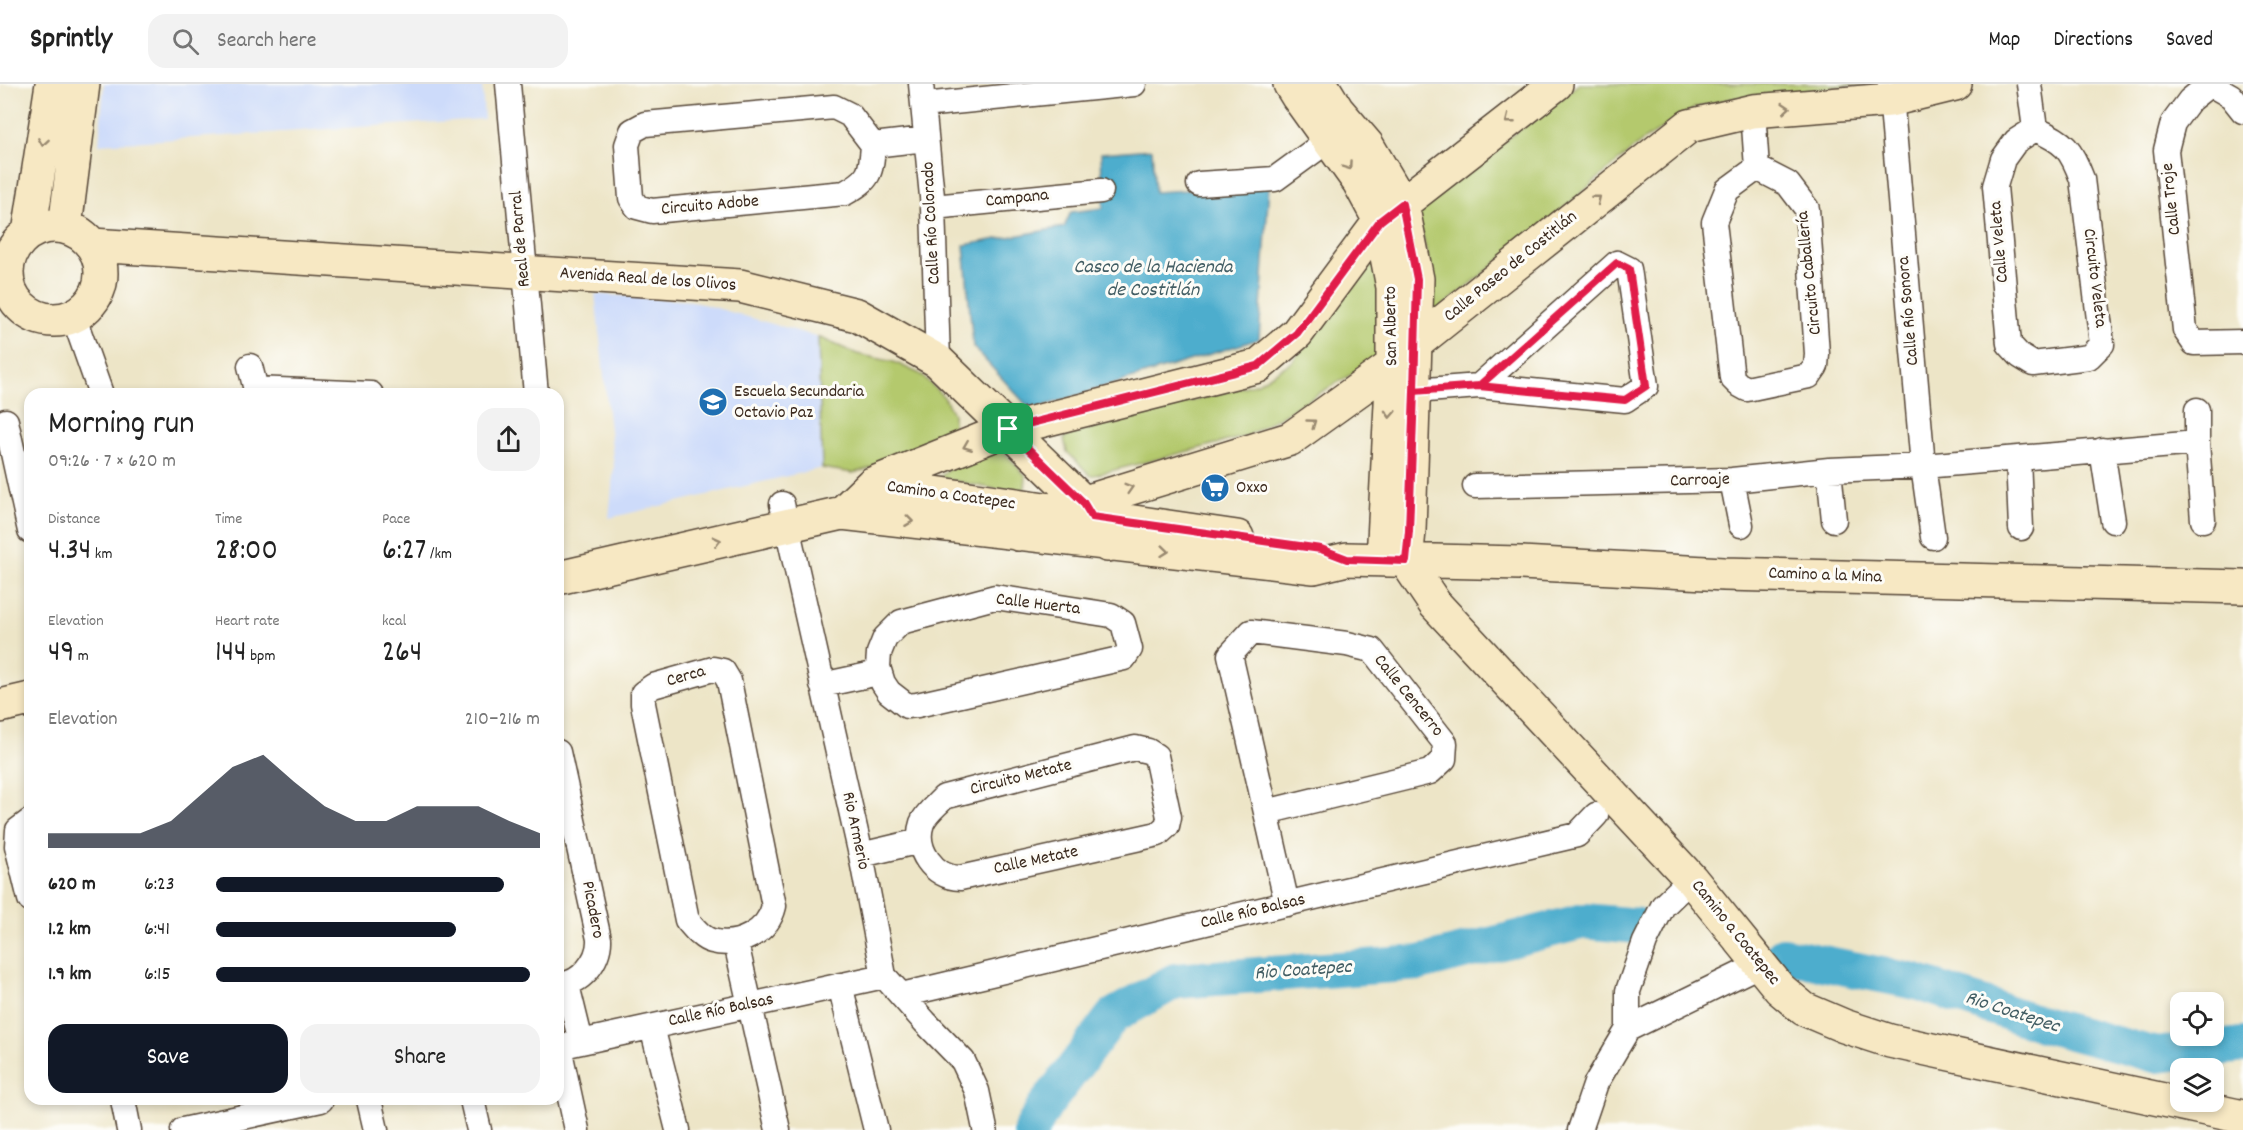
<!DOCTYPE html>
<meta charset="utf-8">
<style>
body{margin:0;font-family:Dekko,sans-serif;background:#f2f2f2;color:#222;height:100vh;display:flex;flex-direction:column;font-size:22px;white-space:nowrap}
*{box-sizing:border-box;margin:0}
p{font-size:20px;color:#767676}
.icon{flex:none;width:33px;height:33px;fill:none;stroke:currentColor;stroke-width:2;stroke-linecap:round;stroke-linejoin:round}
.map{position:relative;flex:1;overflow:hidden}
.sheet{position:absolute;left:24px;top:304px;width:540px;height:717px;display:flex;flex-direction:column;background:#fff;border-radius:18px;box-shadow:0 3px 9px #0003}
.sheet>*{flex:none}
.controls{position:absolute;left:2170px;top:908px;display:grid;gap:12px}
.controls a{display:grid;place-items:center;width:54px;height:54px;border-radius:12px;background:#fff;box-shadow:0 3px 9px #0003;font-size:30px}
.pin{position:absolute;display:grid;place-items:center;width:51px;height:51px;color:#fff;margin:-26px;border-radius:12px;box-shadow:0 3px 9px #0006}
.round{display:grid;place-items:center;flex:none;width:63px;height:63px;border-radius:18px;background:#f2f2f2}
.head{display:flex;align-items:center;justify-content:space-between;height:102px;padding:0 24px}
h1{font-size:33px;font-weight:600;line-height:45px}
.figures{display:grid;grid-template-columns:repeat(3,1fr);gap:9px;height:102px;padding:6px 24px}
.figures div{display:grid;align-content:center}
.figures b{font-size:30px;font-weight:600}
.figures small{font-size:16px;font-weight:400}
.figures p{font-size:16px}
.chart{height:168px;padding:12px 24px}
.chart p{display:flex;justify-content:space-between}
.chart svg{width:100%;height:108px;margin-top:6px;fill:#111827;opacity:.7}
.action{display:flex;gap:12px;margin-top:auto;padding:12px 24px}
.action a{flex:1;height:69px;border-radius:18px;background:#111827;color:#fff;font-size:24px;font-weight:600;line-height:69px;text-align:center}
.action a+a{background:#f2f2f2;color:#222}
ul{padding:0 24px;list-style:none;font-size:20px}
li{display:grid;grid-template-columns:96px 72px 1fr;align-items:center;height:45px}
li i{height:15px;border-radius:8px;background:#111827}
header{display:flex;align-items:center;gap:36px;box-sizing:border-box;height:84px;padding:0 30px;background:#fff;border-bottom:2px solid #e0e0e0}
header strong{font-size:28px}
nav{display:flex;gap:33px;margin-inline-start:auto;font-size:21px}
.search{width:420px;height:54px;background:#f2f2f2;display:flex;align-items:center;gap:15px;box-sizing:border-box;padding:0 21px;border-radius:18px;color:#767676;font-size:22px}
.map>svg:first-child{display:block}
.built{fill:#cddbfa}
.green{fill:#b4c96d;stroke:#787a46;stroke-width:1.5}
.water{fill:#4eadcd;stroke:#446c76;stroke-width:1.5}
.lines{fill:none;stroke-linecap:round;stroke-linejoin:round}
.river{stroke:#4eadcd;stroke-width:36}
.street-casing{stroke:#564637;stroke-width:27}
.secondary-casing{stroke:#564637;stroke-width:36}
.street{stroke:#fff;stroke-width:24}
.secondary{stroke:#f7e8c3;stroke-width:33}
.oneway{stroke:#998970}
.route-casing{stroke:#fff;stroke-width:12}
.route{stroke:#e11d48;stroke-width:8}
.labels{text-anchor:middle;dominant-baseline:central;stroke-width:6;stroke-linejoin:round;paint-order:stroke}
.street-label{font-size:18px;fill:#3b2a1e;stroke:#fdfcf7}
.poi-label{font-size:18px;fill:#3b2a1e;stroke:#fdfcf7;text-anchor:start}
.water-label{font-size:20px;font-style:italic;fill:#435e64;stroke:#fdfcf7}
</style>
<header>
<strong>Sprintly</strong>
<div class="search"><svg class="icon" aria-label="search" viewBox="0 0 24 24"><circle cx="10" cy="10" r="6"/><path d="M15 15l6 6"/></svg>Search here</div>
<nav><a>Map</a><a>Directions</a><a>Saved</a></nav>
</header>
<div class="map">
<svg width="2243" height="1046" viewBox="0 0 2243 1046">
<rect width="100%" height="100%" fill="#fdfcf7"/>
<filter id="ink" filterUnits="userSpaceOnUse"><feTurbulence type="fractalNoise" baseFrequency=".0167" numOctaves="2"/><feDisplacementMap in="SourceGraphic" scale="12" xChannelSelector="R" yChannelSelector="G"/><feConvolveMatrix kernelMatrix="1 2 1 2 8 2 1 2 1" color-interpolation-filters="sRGB"/></filter>
<filter id="wash" filterUnits="userSpaceOnUse"><feTurbulence type="fractalNoise" baseFrequency=".008" numOctaves="4" result="noise"/><feDisplacementMap in="SourceGraphic" scale="24" xChannelSelector="R" yChannelSelector="G"/><feGaussianBlur stdDeviation="1.35" result="paint"/><feColorMatrix in="noise" values="0 0 0 0 0 0 0 0 0 0 0 0 0 0 0 0 0 1.4 0 .05"/><feComposite in="paint" operator="in"/></filter>
<g filter="url(#wash)">
<rect width="100%" height="100%" fill="#ede5c7"/>
<path class="built" d="M104,0H482L484,35L99,60Z
M595,210L692,217L818,253L822,384L609,434L614,382Z"/>
<path class="green" d="M1579,0H1865L1729,15L1695,24L1642,57L1545,140L1433,230L1429,178L1416,125Z
M1378,167L1380,270L1369,280L1247,352L1091,392L1067,368L1064,354L1077,348L1258,299L1292,278Z
M818,253L857,270L894,278L920,290L944,313L953,330V343L946,354L886,380L853,389L822,384Z
M1001,365L1026,392L1025,405L1000,406L940,394L950,383Z"/>
<path class="water" d="M1152,65L1155,108L1269,101L1259,255L1031,326L973,263L964,161L1064,143L1071,128L1103,124L1101,69Z"/>
<g class="lines">
<path class="river" d="M1783,871L1916,898L2045,941L2156,971L2243,961
M1031,1046L1045,1022L1113,932L1175,897L1420,879L1584,837L1638,842"/>
</g>
</g>
<g filter="url(#ink)">
<g class="lines">
<g class="street-casing">
<path id="street" d="M508,0L536,310
M921,0L933,123L938,277
M1890,0L1923,382L1933,453
M2029,0L2035,45
M2210,0L2190,16L2173,39L2166,66L2185,246L2194,259L2243,258
M2210,0L2231,12L2243,27
M923,21L1134,0
M834,23L850,31L873,61C871,90 870,95 845,109L652,127L637,123L631,114L627,61L632,47L645,40Z
M1753,27L1757,84
M2035,45C2065,58 2071,65 2082,95L2102,260L2089,273L2033,280L2020,272L2009,260L1995,102L2003,75L2016,57Z
M873,61L926,55
M1757,84L1788,100L1807,125L1817,270L1816,282L1809,292L1747,305L1738,300L1732,294L1714,138L1727,106Z
M1199,100L1275,95L1330,55
M933,123L1101,107
M73,231L101,310
M250,282L257,310
M256,305L371,310
M1414,307L1479,302L1625,316L1646,302L1629,185L1617,179L1479,302
M2197,326V359L2203,436
M6,337L30,447
M2102,366L2113,437
M2018,374L2021,444
M1829,386L1834,436
M1732,396L1741,441
M1475,402L1732,396L1829,386L1923,382L2197,359
M782,420L861,771L884,892L925,938L963,977L977,1007L985,1045
M995,513L1111,531L1123,539L1130,565L1124,574L917,621L907,622L889,608L883,599L878,583L879,569L885,554L901,538Z
M713,585L723,587L729,597L774,822C768,848 738,864 712,857C702,855 693,843 687,836L643,620V609L653,602Z
M822,601L878,589
M1135,664L1148,667L1156,672L1169,733L1167,742L1158,750L960,794C934,794 913,765 922,739C926,729 937,721 944,713Z
M558,668L599,855C600,876 580,902 558,900
M1266,728L1430,688L1444,675L1445,659L1372,566L1347,560L1251,548L1230,571L1287,820
M30,737L18,746L17,762L30,815
M861,771L920,757
M736,859L778,1046
M567,901L581,958
M840,901L876,1046
M902,911L1577,751L1596,731
M652,943L678,1046
M1628,945V907L1645,858L1663,822L1691,795
M558,963L884,892
M559,963L577,1046
M123,1016L129,1046
M369,1016L376,1046
M472,1016L479,1046
M183,1046L321,1016
M1580,1046L1596,999L1628,945L1759,881"/>
</g>
<g class="secondary-casing">
<path id="secondary" d="M1290,0L1298,13L1359,98L1380,137L1393,203V281L1383,476
M1321,0L1337,26L1367,61L1402,120L1417,195L1409,447L1406,477
M7 189a47 47 0 1 1 94 0a47 47 0 1 1-94 0Z
M65,143L83,0
M29,149L52,0
M92,161L740,202L857,231L938,277L1083,418L1107,461
M872,400L1237,453
M842,429L872,400L1008,345L1258,282L1297,249L1380,137L1556,0
M1018,450L1056,427L1290,355L1393,281L1415,260L1689,42L1753,27L1890,16L1955,0
M1406,477L1435,520L1691,795L1780,905L1804,925L1844,942L1890,957L2243,1033
M558,494L842,429L1314,483L1347,475L1521,479L1724,490L2243,503
M0,622L30,615"/>
</g>
<use href="#street" class="street"/>
<use href="#secondary" class="secondary"/>
</g>
<defs><path id="oneway-chevron" d="M-2-3.5L2.5 0L-2 3.5" fill="none" stroke-width="1.6" stroke-linecap="round" stroke-linejoin="round" transform="scale(1.5)"/></defs>
<g class="oneway">
<use href="#oneway-chevron" transform="translate(1786 24) rotate(-5)"/>
<use href="#oneway-chevron" transform="translate(1509 36) rotate(142)"/>
<use href="#oneway-chevron" transform="translate(43 58) rotate(99)"/>
<use href="#oneway-chevron" transform="translate(1348 82) rotate(55)"/>
<use href="#oneway-chevron" transform="translate(1597 115) rotate(-39)"/>
<use href="#oneway-chevron" transform="translate(1390 330) rotate(93)"/>
<use href="#oneway-chevron" transform="translate(1312 339) rotate(-36)"/>
<use href="#oneway-chevron" transform="translate(967 362) rotate(158)"/>
<use href="#oneway-chevron" transform="translate(1129 404) rotate(-17)"/>
<use href="#oneway-chevron" transform="translate(909 437) rotate(7)"/>
<use href="#oneway-chevron" transform="translate(717 457) rotate(-13)"/>
<use href="#oneway-chevron" transform="translate(1165 467) rotate(6)"/>
</g>
</g>
<g class="lines" filter="url(#ink)">
<g class="route-casing">
<path id="route" d="M1008,345L1083,418L1092,433L1321,465L1347,475L1406,477L1409,447L1414,307L1479,302L1625,316L1646,302L1629,185L1617,179L1479,302L1414,307L1417,195L1402,120L1380,137L1297,249L1258,282L1008,345"/>
</g>
<use href="#route" class="route"/>
</g>
<defs>
<g id="school-disc" transform="scale(1.5)"><circle r="9.5" fill="#1f6fb2" stroke="#fdfcf7"/><path d="M0-5L7-2L0 1L-7-2ZM-4 1L0 2.5L4 1V4Q0 6-4 4Z" fill="#fff"/></g>
<g id="supermarket-disc" transform="scale(1.5)"><circle r="9.5" fill="#1f6fb2" stroke="#fdfcf7"/><path d="M-6-5.5h2.5l.6 2H6L4.5 2H-2.5L-4.4-4H-6ZM-1.5 3.2a1.3 1.3 0 1 0 .1 0ZM3 3.2a1.3 1.3 0 1 0 .1 0Z" fill="#fff"/></g>
</defs>
<g fill-rule="evenodd">
<use href="#school-disc" x="713" y="318"/>
<use href="#supermarket-disc" x="1215" y="404"/>
</g>
<g class="labels">
<g class="street-label">
<text transform="translate(1017 115) rotate(-6)">Campana</text>
<text transform="translate(2172 115) rotate(-96)">Calle Troje</text>
<text transform="translate(710 122) rotate(-5)">Circuito Adobe</text>
<text transform="translate(932 139) rotate(-93)">Calle Río Colorado</text>
<text transform="translate(521 155) rotate(-95)">Real de Parral</text>
<text transform="translate(2000 158) rotate(-95)">Calle Veleta</text>
<text transform="translate(1511 183) rotate(-39)">Calle Paseo de Costitlán</text>
<text transform="translate(1810 189) rotate(-96)">Circuito Caballería</text>
<text transform="translate(2094 194) rotate(83)">Circuito Veleta</text>
<text transform="translate(648 196) rotate(4)">Avenida Real de los Olivos</text>
<text transform="translate(1909 227) rotate(-95)">Calle Río Sonora</text>
<text transform="translate(1392 242) rotate(-91)">San Alberto</text>
<text transform="translate(1700 397) rotate(-2)">Carroaje</text>
<text transform="translate(951 412) rotate(8)">Camino a Coatepec</text>
<text transform="translate(1825 492) rotate(2)">Camino a la Mina</text>
<text transform="translate(1038 521) rotate(7)">Calle Huerta</text>
<text transform="translate(686 593) rotate(-16)">Cerca</text>
<text transform="translate(1408 612) rotate(51)">Calle Cencerro</text>
<text transform="translate(1021 694) rotate(-14)">Circuito Metate</text>
<text transform="translate(855 747) rotate(78)">Rio Armerio</text>
<text transform="translate(1036 777) rotate(-12)">Calle Metate</text>
<text transform="translate(592 826) rotate(79)">Picadero</text>
<text transform="translate(1253 828) rotate(-13)">Calle Río Balsas</text>
<text transform="translate(1735 849) rotate(51)">Camino a Coatepec</text>
<text transform="translate(721 927) rotate(-12)">Calle Río Balsas</text>
</g>
<g class="poi-label">
<text x="734" y="308">Escuela Secundaria<tspan x="734" dy="21">Octavio Paz</tspan></text>
<text x="1236" y="404">Oxxo</text>
</g>
<g class="water-label">
<text x="1153" y="184">Casco de la Hacienda<tspan x="1153" dy="23">de Costitlán</tspan></text>
<text transform="translate(1303 887) rotate(-4)">Rio Coatepec</text>
<text transform="translate(2012 929) rotate(18)">Rio Coatepec</text>
</g>
</g>
</svg>
<div class="controls">
<a><svg class="icon" aria-label="locate" viewBox="0 0 24 24"><circle cx="12" cy="12" r="6"/><path d="M12 2v4M12 18v4M2 12h4M18 12h4"/></svg></a>
<a><svg class="icon" aria-label="layers" viewBox="0 0 24 24"><path d="M12 4l9 5-9 5-9-5zM3 14l9 5 9-5"/></svg></a>
</div>
<div class="pin" style="left:1008px;top:345px;background:#1e9e55"><svg class="icon" aria-label="arrive" viewBox="0 0 24 24"><path d="M6 21V4h12l-3 4 3 4H6"/></svg></div>
<section class="sheet">
<div class="head"><div><h1>Morning run</h1><p>09:26 · 7 × 620 m</p></div><a class="round"><svg class="icon" aria-label="share" viewBox="0 0 24 24"><path d="M12 15V3M7 8l5-5 5 5M5 13v7h14v-7"/></svg></a></div>
<div class="figures">
<div><p>Distance</p><b>4.34<small> km</small></b></div>
<div><p>Time</p><b>28:00</b></div>
<div><p>Pace</p><b>6:27<small> /km</small></b></div>
</div>
<div class="figures">
<div><p>Elevation</p><b>49<small> m</small></b></div>
<div><p>Heart rate</p><b>144<small> bpm</small></b></div>
<div><p>kcal</p><b>264</b></div>
</div>
<div class="chart"><p><span>Elevation</span>210–216 m</p>
<svg viewBox="0 0 160 44" preserveAspectRatio="none"><path d="M0 44V38L10 38L20 38L30 38L40 33L50 22L60 11L70 6L80 17L90 27L100 33L110 33L120 27L130 27L140 27L150 33L160 38V44z"/></svg>
</div>
<ul>
<li><b>620 m</b>6:23<i style="width:89%"></i></li>
<li><b>1.2 km</b>6:41<i style="width:74%"></i></li>
<li><b>1.9 km</b>6:15<i style="width:97%"></i></li>
</ul>
<div class="action"><a>Save</a><a>Share</a></div>
</section>
</div>
